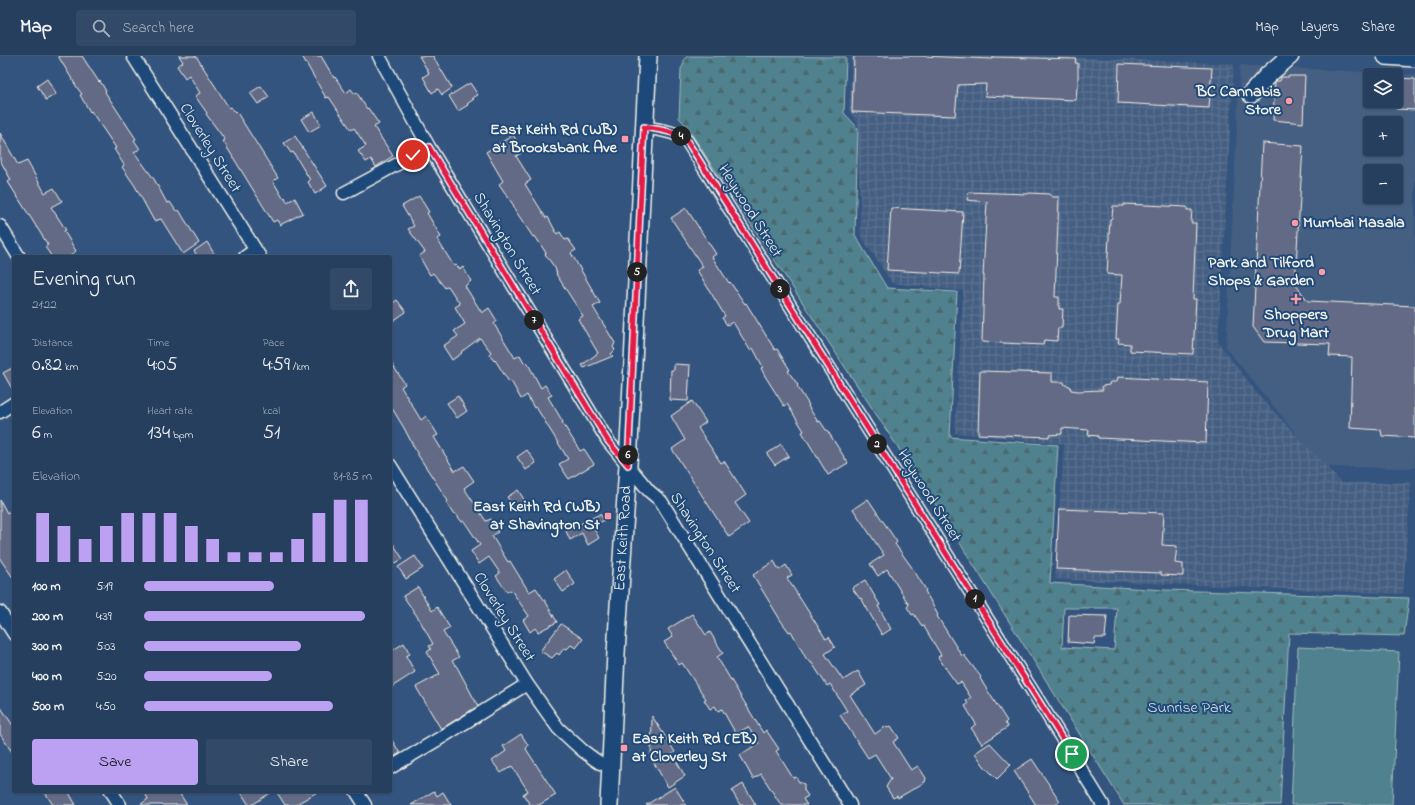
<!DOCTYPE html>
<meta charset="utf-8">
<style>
body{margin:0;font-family:"Indie Flower",sans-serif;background:#324a67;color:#f1f3f6;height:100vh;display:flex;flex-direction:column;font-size:15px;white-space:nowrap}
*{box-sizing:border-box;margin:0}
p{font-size:13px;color:#a4afbc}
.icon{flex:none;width:22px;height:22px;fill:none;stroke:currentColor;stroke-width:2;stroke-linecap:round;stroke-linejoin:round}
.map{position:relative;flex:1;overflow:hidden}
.sheet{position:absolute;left:12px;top:199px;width:380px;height:538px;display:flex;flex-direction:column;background:#263f5e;border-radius:4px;box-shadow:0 1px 3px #0004,0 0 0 1px #425873}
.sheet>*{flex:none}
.tools{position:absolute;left:1363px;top:12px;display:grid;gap:8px}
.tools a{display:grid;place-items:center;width:40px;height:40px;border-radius:4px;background:#263f5e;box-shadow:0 1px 3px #0004,0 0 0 1px #425873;font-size:20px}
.pin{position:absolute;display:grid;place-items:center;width:34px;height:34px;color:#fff;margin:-17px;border:2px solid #fff;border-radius:50%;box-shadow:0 1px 4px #0007}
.km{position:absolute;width:20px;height:20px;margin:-10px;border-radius:50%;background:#222;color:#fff;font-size:11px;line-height:20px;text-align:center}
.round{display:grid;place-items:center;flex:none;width:42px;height:42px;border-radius:4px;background:#324a67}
.headline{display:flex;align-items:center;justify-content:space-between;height:68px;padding:0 20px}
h1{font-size:22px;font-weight:600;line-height:30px}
.figures{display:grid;grid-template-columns:repeat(3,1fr);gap:6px;height:68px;padding:4px 20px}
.figures div{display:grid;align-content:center}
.figures b{font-size:20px;font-weight:600}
.figures small{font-size:11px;font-weight:400}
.figures p{font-size:11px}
.chart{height:112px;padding:8px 20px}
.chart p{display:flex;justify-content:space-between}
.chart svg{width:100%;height:72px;margin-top:4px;stroke:#bca0f2;stroke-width:6}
.cta{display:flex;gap:8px;margin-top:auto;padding:8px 20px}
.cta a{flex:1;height:46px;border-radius:4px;background:#bca0f2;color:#111;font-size:16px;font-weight:600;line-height:46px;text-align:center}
.cta a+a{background:#324a67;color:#f1f3f6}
ul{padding:0 20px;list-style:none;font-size:13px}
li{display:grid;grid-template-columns:64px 48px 1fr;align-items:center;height:30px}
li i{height:10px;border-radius:5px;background:#bca0f2}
header{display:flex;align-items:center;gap:24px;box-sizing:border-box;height:56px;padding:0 20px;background:#263f5e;border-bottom:1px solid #425873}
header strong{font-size:19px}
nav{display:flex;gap:22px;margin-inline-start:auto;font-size:14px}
.search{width:280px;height:36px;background:#324a67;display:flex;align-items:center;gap:10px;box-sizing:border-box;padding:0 14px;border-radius:4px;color:#a4afbc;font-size:15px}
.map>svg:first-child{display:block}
.built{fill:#455e82;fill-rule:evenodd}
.industrial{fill:url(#industrial-grid)}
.forest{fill:url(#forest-firs);stroke:#a2babb;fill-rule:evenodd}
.green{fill:#4f828e;stroke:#a2babb}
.building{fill:#636b86;stroke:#f4f1e8}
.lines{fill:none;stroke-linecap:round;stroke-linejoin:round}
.street-casing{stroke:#f4f1e8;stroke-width:15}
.secondary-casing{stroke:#f4f1e8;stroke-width:20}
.street{stroke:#1f4a7a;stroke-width:12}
.secondary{stroke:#1f4a7a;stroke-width:17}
.route-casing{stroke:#fff;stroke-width:8}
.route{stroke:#e11d48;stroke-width:5}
.poi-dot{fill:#ff9aa2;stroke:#1f4a7a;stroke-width:1.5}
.labels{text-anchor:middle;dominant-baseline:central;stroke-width:4;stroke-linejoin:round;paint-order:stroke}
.poi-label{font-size:16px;font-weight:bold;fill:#f4f1e8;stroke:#1f4a7a;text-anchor:end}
.street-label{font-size:16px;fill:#f4f1e8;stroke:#1f4a7a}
.park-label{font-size:16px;fill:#dbe0da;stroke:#1f4a7a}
</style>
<header>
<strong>Map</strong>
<div class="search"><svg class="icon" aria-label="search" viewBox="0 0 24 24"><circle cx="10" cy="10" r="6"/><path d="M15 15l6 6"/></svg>Search here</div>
<nav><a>Map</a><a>Layers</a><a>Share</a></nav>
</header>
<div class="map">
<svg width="1415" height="749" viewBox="0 0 1415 749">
<defs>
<pattern id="industrial-grid" width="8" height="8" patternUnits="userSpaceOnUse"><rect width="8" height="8" fill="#455e82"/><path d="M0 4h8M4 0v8" fill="none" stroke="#607694"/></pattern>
<pattern id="forest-firs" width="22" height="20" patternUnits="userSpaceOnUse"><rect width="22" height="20" fill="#4f828e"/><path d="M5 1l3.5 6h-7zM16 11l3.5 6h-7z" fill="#4c686e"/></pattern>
</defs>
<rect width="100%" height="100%" fill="#33547e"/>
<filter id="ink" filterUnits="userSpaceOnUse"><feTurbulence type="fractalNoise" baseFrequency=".025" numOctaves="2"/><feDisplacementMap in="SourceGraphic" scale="8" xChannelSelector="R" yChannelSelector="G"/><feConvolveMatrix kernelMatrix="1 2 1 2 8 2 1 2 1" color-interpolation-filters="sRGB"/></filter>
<g filter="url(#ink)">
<path class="built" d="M1240,9L1415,19V412L1323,411L1226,292ZM1370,19H1396V45H1370ZM1370,67H1396V93H1370ZM1370,115H1396V141H1370Z"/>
<path class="industrial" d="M852,0H1038L1234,8L1218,286L1259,340L1342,427L1411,426L1403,538L1055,523L1064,388L955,377L963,235L892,227L861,180L858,68L849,54Z"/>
<path class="forest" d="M688,0L846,1L844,57L858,72L855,179L887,232L957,236L950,381L1058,389L1050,527L1166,534L1409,542L1404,580L1289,577L1280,749H1124L941,457L685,68L679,62L681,13L684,7V3ZM1064,552H1117L1114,594L1062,591Z"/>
<path class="green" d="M1298,591L1399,596L1392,749H1291Z"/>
<path class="building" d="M58,0H82L99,26L100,25L106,35L105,36L136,83L134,84L140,93L134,96L154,123L167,147L170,146L176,155L179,154L199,187L183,198L161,163L154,165L135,130L122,111L124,109L114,93L116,92L91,55L90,56L80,39L82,38L78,33Z
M179,0H196L229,52L231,51L235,56L236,55L265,101L278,122L273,125L283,142L285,141L287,146L295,142L303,157L280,169L277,164L273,166L223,85L225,84L206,58L207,57L195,40L200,37L189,19L185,22L177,10L183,6Z
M302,0H321L334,22L335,21L346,37L351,33L355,38L357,37L367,53L368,52L379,68L374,71L393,100L376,111L371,103L366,106L358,95L366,90L354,72L351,74L329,41L326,42Z
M419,0H433L452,32L442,39L438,33L432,37L423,21L429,17Z
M854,0H922L993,3V1L1076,3L1075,7H1078V31H1077L1076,44L985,40L986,28L958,29L955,60L852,56Z
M1119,8L1212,12L1209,52L1118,47Z
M1289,20H1305L1303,67L1273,64L1275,26L1276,25H1280L1281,21H1289Z
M1396,22L1415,23V54L1396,53Z
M47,23L56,38L46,44L37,30Z
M470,27L478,39L472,42L474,43L467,48L468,49L458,55L449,40Z
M261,30L269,41L258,48L250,37Z
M314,56L321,69L309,76L301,63Z
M0,77L18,109L27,105L45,137L54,132L62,145L51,151L66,174L64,175L76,195L69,201H52L45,191L48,189L8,126L11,124L0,104Z
M513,79L523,96L516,100L531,124L525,128L546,162L548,161L557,178L560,176L565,184L568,183L576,194L571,197L600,247L593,251L615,287L613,291L615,294L611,298L613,300L584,312L582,309L598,297L578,263L583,260L556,218H557L555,212L545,198L546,197L535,180L533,181L513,151L514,150L499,128L503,125L486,96Z
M295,80L327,130L315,138L308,126L310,124L293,96L291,97L284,87Z
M1262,87L1303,90L1295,228L1308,245L1415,250V382L1382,380L1381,374L1350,372L1352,301L1329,300L1330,288L1264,286L1253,271Z
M968,136L1028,138L1029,137L1049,138L1052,141H1059L1055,241H1059V253H1063L1062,272H1058L1057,285L1044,284L1043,289L982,286L984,219H983L987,146L967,144Z
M419,140L429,156L427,157L441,181L437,183L454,210L456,209L460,213L463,211L471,225L465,230L482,257L489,252L497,265L494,268L515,302L520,299L525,308L527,306L541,332L545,329L552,339L548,341L563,366H562L580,395L584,393L594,408L569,423L559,408L568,403L536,351L534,352L527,339L521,343L511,325L509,326L495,304L494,305L489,298L491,296L480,282L461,296L462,297L452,304L443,290L458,280L454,275L465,268L455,251L460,248L448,230L445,232L433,217L430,219L419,200L425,196L408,173L414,170L402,150Z
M1124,148L1187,151V154H1192L1191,167H1196L1193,243H1196L1193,298L1130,295V288L1118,287L1119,283H1116L1118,248H1120L1122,219L1107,218L1110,163L1112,162L1113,150H1124Z
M686,152L716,198L712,201L729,227L730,226L745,248L746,247L775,294L777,293L790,314L788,315L798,329L797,330L809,349L808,350L818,366L820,365L826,374H827L848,407L828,419L802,376L804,375L787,348L784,350L765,320L761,312L763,311L753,292L750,294L733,266L727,269L722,262L725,260L697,214L703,211L671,162Z
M891,152L963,156L959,218L887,214Z
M207,186L216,201H198L194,195Z
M397,244L406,256L390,267V249Z
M390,305L405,328L401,331L421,364L426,360L438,379L434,381L455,415L464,410L474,425L464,432L486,465L491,463L498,476L492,480L508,506L510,505L529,536L536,532L547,548L557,566L538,576L535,572L530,576L523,564L529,560L511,534L507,536L496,520L500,517L489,501L479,508L471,495L480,489L464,465L462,466L455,457L453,458L446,446L448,445L418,399L404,372L390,349Z
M674,308L690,309L688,345L670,344L671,314H674Z
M14,311V336L3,317Z
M980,315L1052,317V326H1064L1065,329L1070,330L1071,334L1078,335L1103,334L1102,330L1109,329L1110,326H1117L1118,321L1208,326L1206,387L1098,382V380L1088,379L1089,374L1062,372V378L1049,379V381L978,378Z
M458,340L467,355L457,362L447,347Z
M692,345L706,366L698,372L721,407L724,405L746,439L735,447L749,467L729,481L672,393L685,384L671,360Z
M781,388L789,400L775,409L767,398Z
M527,394L536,407L526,414L517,401Z
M518,434L525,445L514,451L507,441Z
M868,443L897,486L895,488L913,513L926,534L925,535L938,559L937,560L962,600L964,599L981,621L980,622L984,629L1007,665L1005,667L1008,671L982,688L971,672L976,668L965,650L968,648L966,645L971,642L961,626L957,628L949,617L938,601L941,599L923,569L922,570L914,558L912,559L907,551L909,549L887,513L878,520L870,508L884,499L853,453Z
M0,444L7,457L14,452V523L0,503Z
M1059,453L1164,457L1162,489L1177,490L1175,507L1183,508V520L1161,519V517L1056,513Z
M600,458L604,464L593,471L599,482L588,489L582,477L570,484L566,475Z
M390,483L403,503L390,510Z
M415,500L423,512L406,523L398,511Z
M774,505L779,514L786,509L792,519L787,522L826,583L829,581L835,591L825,598L843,624L858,615L866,629L850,639L875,678L886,670L887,672L891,670L899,682L893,686L911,714L918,710L926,722L925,726L898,742L897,740L893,742L886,731L891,723L875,698L868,702L840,659L847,655L830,628L827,630L812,607H811L809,604H807L791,575L789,576L781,565L753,519Z
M566,514L575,528L563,536L554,523Z
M865,524L880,549L878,550L891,573L882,579L861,542L860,543L852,532Z
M418,531L432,555L437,551L450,572L443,576L459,601L452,605L457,611L478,650L441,673L416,631L440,618L427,596L431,593L429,590L433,588L419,563L403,540Z
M692,558L706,579L710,576L723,597L717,601L763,677L766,674L779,693L776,695L793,722L796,721L799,726L804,728V734L808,740L803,743L807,749H781L761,718L753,723L740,699L759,687L748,671L736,678L722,653L718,655L715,650L710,653L704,644L706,643L682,607L679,609L664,586L673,581L668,573Z
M1069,559L1107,560L1105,582H1095L1094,588L1068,586Z
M561,568L583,583L576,592L571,589L567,593L564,592L559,599L557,597L552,602L540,595Z
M404,587L410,598L406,600L415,616L390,632V596Z
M0,650L14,671V699L0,678Z
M652,660L675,696L672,698L685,720L668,731L651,702Z
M521,678L528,689L526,693L556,739L539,749H530L523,738L528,735L512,710L501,717L492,705L506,695L503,690Z
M390,681L400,697L390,703Z
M990,687L1011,709L997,723L984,710L975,697Z
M1032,703L1060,745L1055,749H1036L1014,715Z
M743,728L756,749H740L732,735Z
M675,731L686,749H646Z
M44,735H68L76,749H53Z
M144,735H178L187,749H140L148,743Z
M240,735H273L252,749H249Z
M276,735H319L295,749H285Z
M434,735L437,740L443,736L451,749H411Z"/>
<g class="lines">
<g class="street-casing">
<path id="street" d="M133,0L260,201
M379,0L429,91L608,385L649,435L661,445L850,749
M644,71C659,74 676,75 687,85L1040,647L1103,749
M344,137L429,91
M0,170L19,201
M245,201L255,194
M0,356L14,347
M390,409L527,628L558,672L582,694L594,703L600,707L611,710
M0,556L14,578
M390,712L442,681L527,628
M111,735L120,749
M356,735L365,749"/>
</g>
<g class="secondary-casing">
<g id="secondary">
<path d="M1386,0L1415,2"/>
<path d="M1251,38L1269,18L1290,0"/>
<path id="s1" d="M609,749L616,597L628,409L648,0"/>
</g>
</g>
<use href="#street" class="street"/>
<use href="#secondary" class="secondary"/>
</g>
</g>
<g class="lines" filter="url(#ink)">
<g class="route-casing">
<path id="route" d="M413,99L429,91L608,385L628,409L644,71C659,74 676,75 687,85L726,147L1072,698"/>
</g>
<use href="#route" class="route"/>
</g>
<g class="poi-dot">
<circle cx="1289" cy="45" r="4"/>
<rect x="621" y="79" width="8" height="8" rx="2"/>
<circle cx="1295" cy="167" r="4"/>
<circle cx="1322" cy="216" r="4"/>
<path d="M1294 237h4v4h4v4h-4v4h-4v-4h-4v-4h4z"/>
<rect x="604" y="456" width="8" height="8" rx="2"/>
<rect x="620" y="688" width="8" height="8" rx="2"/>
</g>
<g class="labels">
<g class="poi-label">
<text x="1281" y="36">BC Cannabis<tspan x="1281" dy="18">Store</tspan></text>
<text x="617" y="74">East Keith Rd (WB)<tspan x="617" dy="18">at Brooksbank Ave</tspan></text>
<text x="1303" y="167" text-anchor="start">Mumbai Masala</text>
<text x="1314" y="207">Park and Tilford<tspan x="1314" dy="18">Shops &amp; Garden</tspan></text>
<text x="1296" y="259" text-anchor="middle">Shoppers<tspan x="1296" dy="18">Drug Mart</tspan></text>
<text x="600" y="451">East Keith Rd (WB)<tspan x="600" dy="18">at Shavington St</tspan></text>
<text x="632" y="683" text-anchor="start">East Keith Rd (EB)<tspan x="632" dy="18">at Cloverley St</tspan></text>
</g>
<g class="street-label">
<text transform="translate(210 92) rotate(58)">Cloverley Street</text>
<text transform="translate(750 155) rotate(58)">Heywood Street</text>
<text transform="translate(507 188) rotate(59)">Shavington Street</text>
<text transform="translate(929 440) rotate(58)">Heywood Street</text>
<text stroke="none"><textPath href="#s1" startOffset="267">East Keith Road</textPath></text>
<text transform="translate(705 487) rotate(57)">Shavington Street</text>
<text transform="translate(504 561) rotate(58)">Cloverley Street</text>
</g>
<g class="park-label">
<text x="1189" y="652">Sunrise Park</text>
</g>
</g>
</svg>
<div class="tools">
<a><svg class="icon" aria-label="layers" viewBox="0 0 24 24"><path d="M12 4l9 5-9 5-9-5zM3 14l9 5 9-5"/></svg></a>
<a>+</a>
<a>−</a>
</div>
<div class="pin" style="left:1072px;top:698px;background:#1e9e55"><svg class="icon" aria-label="arrive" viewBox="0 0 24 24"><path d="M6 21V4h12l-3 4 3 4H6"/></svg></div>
<div class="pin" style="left:413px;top:99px;background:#d93025"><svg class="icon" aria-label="check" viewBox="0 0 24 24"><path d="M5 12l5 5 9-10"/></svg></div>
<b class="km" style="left:975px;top:543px">1</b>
<b class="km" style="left:877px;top:388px">2</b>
<b class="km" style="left:780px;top:233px">3</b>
<b class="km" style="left:681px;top:80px">4</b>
<b class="km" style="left:637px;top:216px">5</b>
<b class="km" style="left:628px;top:399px">6</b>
<b class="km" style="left:534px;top:264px">7</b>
<section class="sheet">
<div class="headline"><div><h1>Evening run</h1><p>21:22</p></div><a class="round"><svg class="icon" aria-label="share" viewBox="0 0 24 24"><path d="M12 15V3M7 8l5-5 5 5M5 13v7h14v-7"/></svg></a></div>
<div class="figures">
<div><p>Distance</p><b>0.82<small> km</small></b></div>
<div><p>Time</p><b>4:05</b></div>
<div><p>Pace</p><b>4:59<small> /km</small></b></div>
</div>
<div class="figures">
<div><p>Elevation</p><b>6<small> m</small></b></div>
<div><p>Heart rate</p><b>134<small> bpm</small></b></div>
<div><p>kcal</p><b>51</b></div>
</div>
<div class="chart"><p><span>Elevation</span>81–85 m</p>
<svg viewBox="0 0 160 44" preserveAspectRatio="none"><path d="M5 44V14M15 44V22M25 44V30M35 44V22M45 44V14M55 44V14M65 44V14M75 44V22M85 44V30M95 44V38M105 44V38M115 44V38M125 44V30M135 44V14M145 44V6M155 44V6"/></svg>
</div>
<ul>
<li><b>100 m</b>5:19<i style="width:57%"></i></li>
<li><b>200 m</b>4:39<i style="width:97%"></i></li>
<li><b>300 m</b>5:03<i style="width:69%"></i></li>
<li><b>400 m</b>5:20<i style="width:56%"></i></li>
<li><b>500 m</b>4:50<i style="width:83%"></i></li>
</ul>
<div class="cta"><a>Save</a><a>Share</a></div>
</section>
</div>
